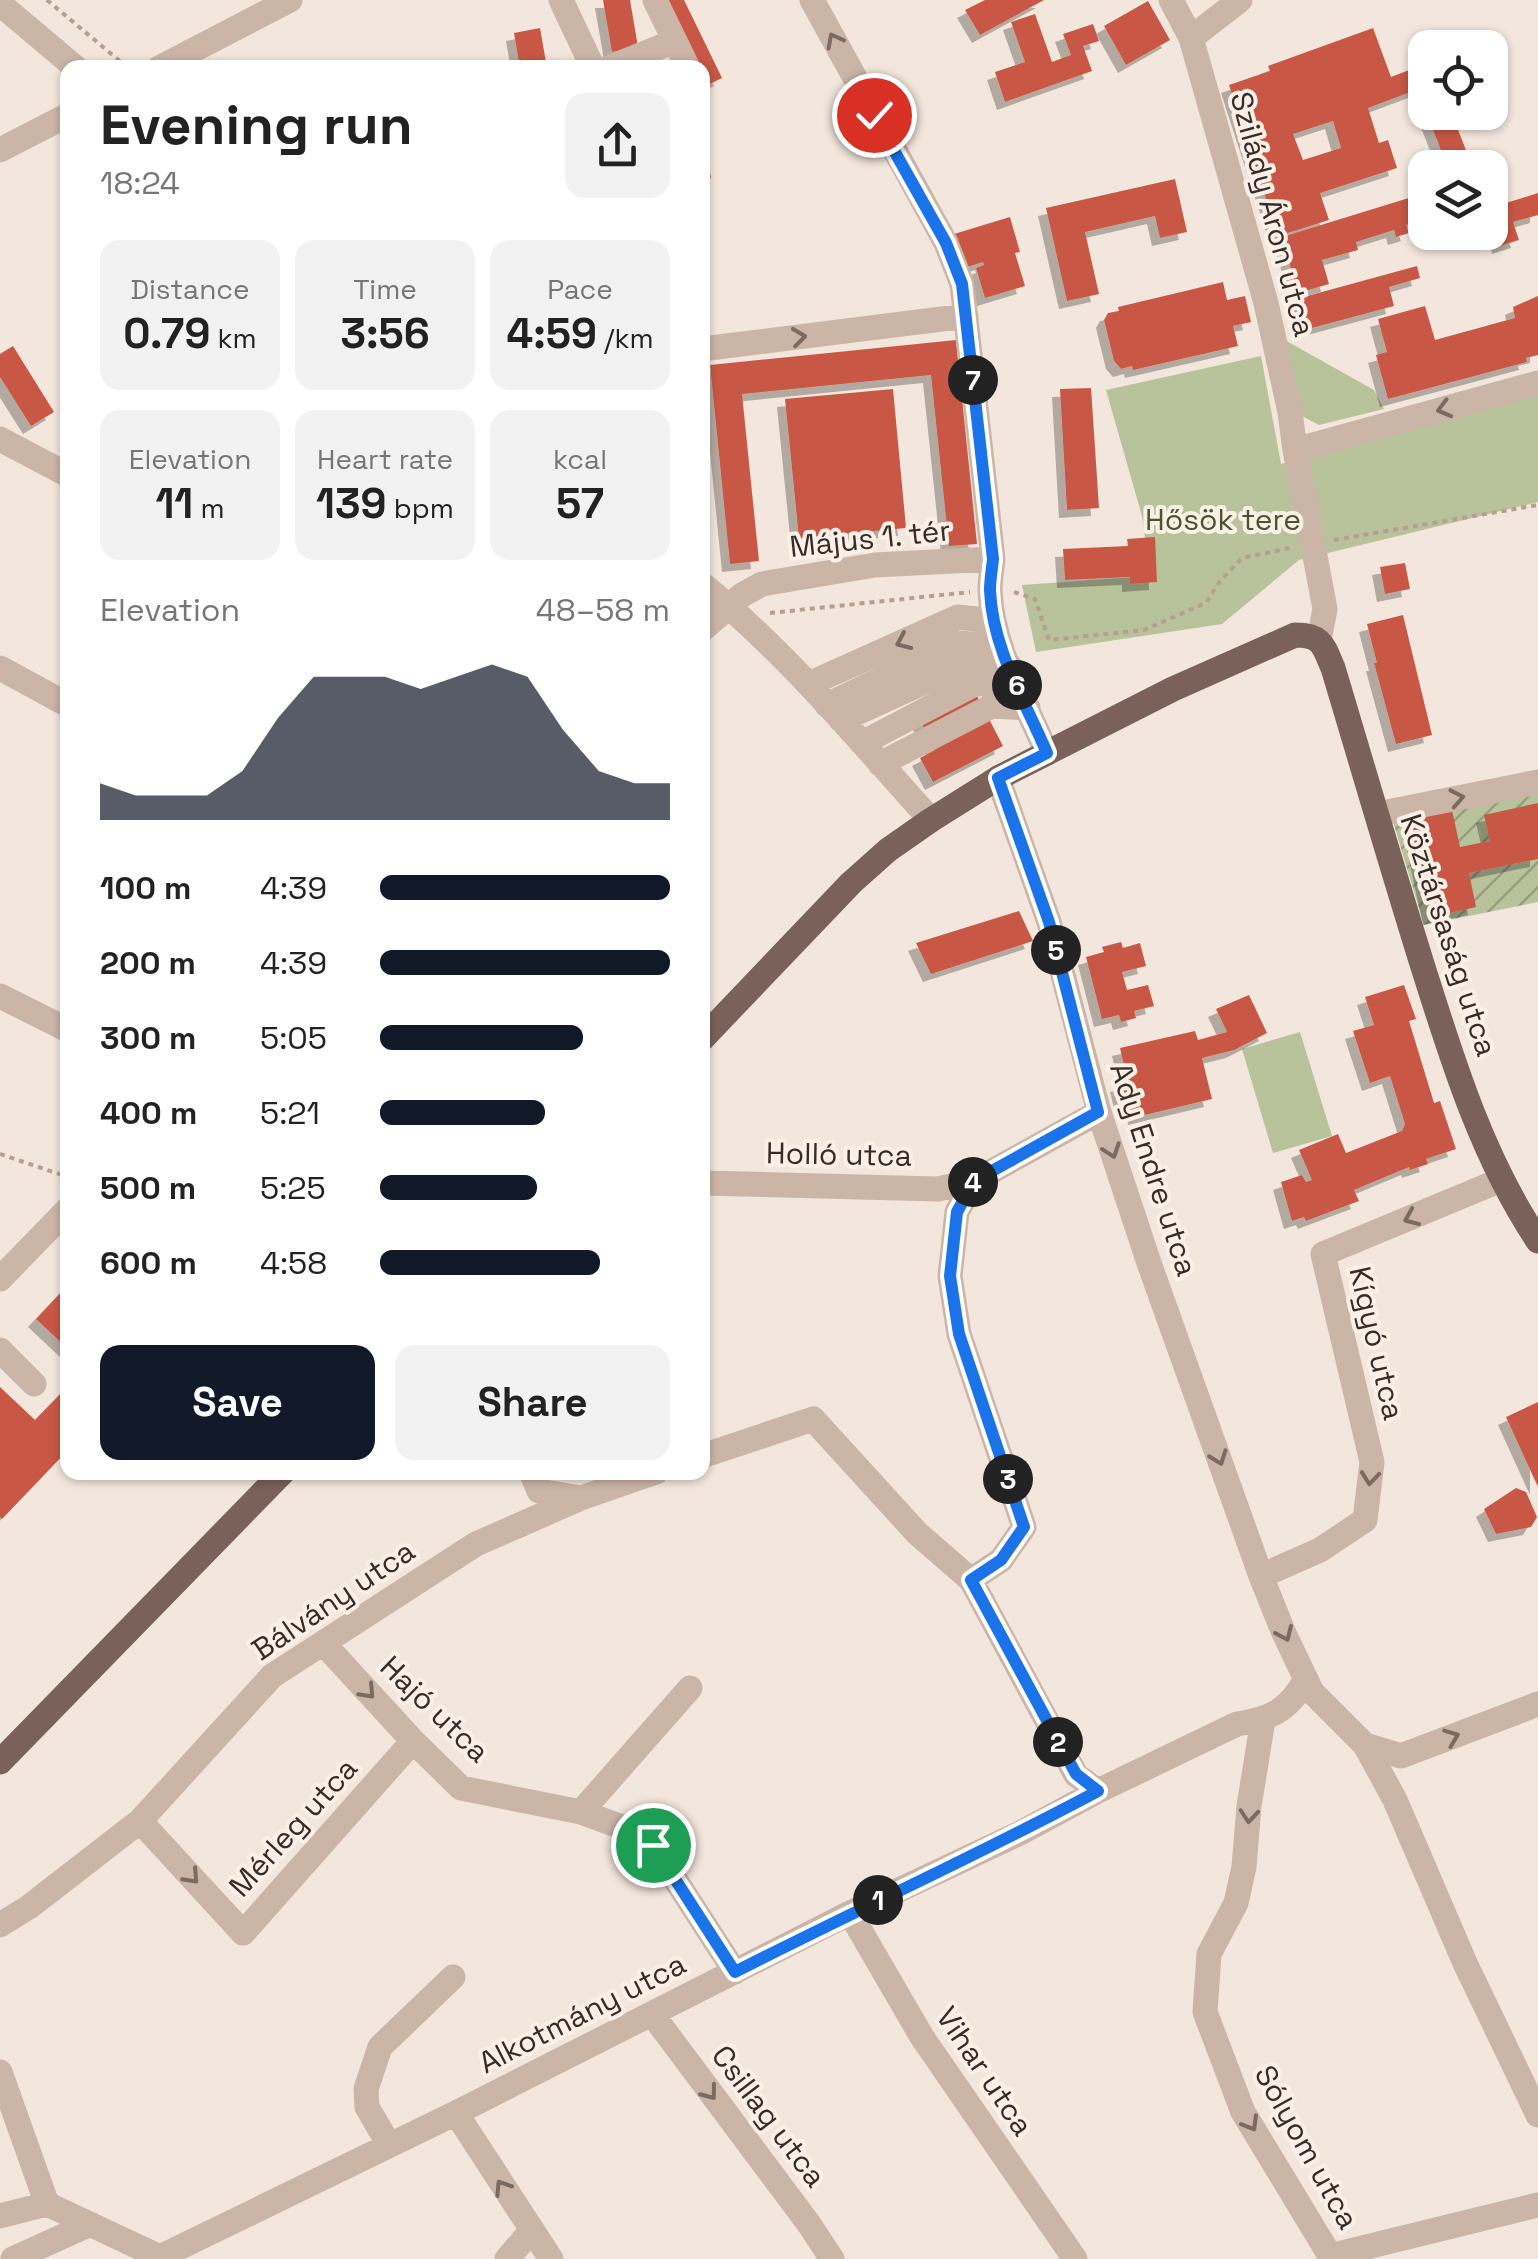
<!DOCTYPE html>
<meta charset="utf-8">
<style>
body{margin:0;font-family:"Space Grotesk",sans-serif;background:#f2f2f2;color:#222;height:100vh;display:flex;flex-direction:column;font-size:38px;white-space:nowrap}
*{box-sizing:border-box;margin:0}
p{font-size:32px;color:#767676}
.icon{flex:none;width:55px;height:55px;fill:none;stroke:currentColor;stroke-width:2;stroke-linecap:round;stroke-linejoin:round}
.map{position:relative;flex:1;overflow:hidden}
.side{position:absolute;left:60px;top:60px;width:650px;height:1420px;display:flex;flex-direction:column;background:#fff;border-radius:20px;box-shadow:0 2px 8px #0004}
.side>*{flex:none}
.controls{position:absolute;left:1408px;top:30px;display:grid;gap:20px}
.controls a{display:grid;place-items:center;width:100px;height:100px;border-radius:20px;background:#fff;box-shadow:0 2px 8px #0004;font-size:50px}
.pin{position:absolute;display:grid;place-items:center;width:85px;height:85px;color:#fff;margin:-42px;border:5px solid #fff;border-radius:50%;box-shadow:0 2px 10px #0007}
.km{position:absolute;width:50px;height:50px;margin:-25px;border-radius:50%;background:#222;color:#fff;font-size:28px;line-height:50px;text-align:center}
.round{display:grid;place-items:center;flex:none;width:105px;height:105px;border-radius:20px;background:#f2f2f2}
.head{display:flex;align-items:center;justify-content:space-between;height:170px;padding:0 40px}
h1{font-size:55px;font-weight:800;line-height:75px}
.metrics{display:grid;grid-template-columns:repeat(3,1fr);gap:15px;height:170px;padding:10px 40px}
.metrics div{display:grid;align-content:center;border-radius:20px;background:#f2f2f2;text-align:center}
.metrics b{font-size:42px;font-weight:800}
.metrics small{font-size:28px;font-weight:400}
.metrics p{font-size:28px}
.chart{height:280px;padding:20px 40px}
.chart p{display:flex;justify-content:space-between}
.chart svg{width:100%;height:180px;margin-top:10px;fill:#111827;opacity:.7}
.button{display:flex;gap:20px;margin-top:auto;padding:20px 40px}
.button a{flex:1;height:115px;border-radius:20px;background:#111827;color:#fff;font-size:40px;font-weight:800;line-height:115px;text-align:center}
.button a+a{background:#f2f2f2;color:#222}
ul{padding:0 40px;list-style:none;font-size:32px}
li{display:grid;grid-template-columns:160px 120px 1fr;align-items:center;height:75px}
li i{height:25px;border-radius:12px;background:#111827}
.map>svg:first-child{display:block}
.park{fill:#b8c29b}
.garden{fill:url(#garden-furrows)}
.building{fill:#c85944;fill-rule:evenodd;filter:url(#shadow)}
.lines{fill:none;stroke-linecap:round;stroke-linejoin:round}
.path{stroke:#b79e91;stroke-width:4;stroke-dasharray:5 5;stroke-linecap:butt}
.minor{stroke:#cbb5a7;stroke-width:25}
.major{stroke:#7a6159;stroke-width:25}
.oneway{stroke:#7a6a61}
.route-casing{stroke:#fff;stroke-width:20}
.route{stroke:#1a73e8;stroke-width:12}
.labels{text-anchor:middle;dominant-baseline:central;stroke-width:8;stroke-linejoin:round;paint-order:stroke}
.street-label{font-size:30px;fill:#372c28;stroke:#faf0e8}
.park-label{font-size:30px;fill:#4a562b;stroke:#faf0e8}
</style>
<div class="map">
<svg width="1538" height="2259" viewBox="0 0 1538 2259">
<defs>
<pattern id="garden-furrows" width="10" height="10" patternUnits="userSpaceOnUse" patternTransform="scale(2.5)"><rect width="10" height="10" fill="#b8c29b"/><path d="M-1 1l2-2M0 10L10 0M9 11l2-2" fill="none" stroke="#969e7e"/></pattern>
<filter id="shadow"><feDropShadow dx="-8" dy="8" stdDeviation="0" flood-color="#0004"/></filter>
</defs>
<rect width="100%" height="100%" fill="#f3e6dc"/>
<path class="park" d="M1283,339L1374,390L1384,409L1319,425L1298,414Z
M1261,356L1281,464L1538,390V502L1299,560L1222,624L1036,652L1022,585L1150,576L1142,516L1106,390Z
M1300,1032L1332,1136L1273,1153L1242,1049Z"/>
<path class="garden" d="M1538,787V902L1424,925L1392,818Z"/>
<path class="building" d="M603,0H630L638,47L612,52Z
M664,0H684L722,78L706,86L702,78V68H697Z
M985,0H1044L980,35L965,10Z
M1148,1L1170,40L1126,65L1104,26Z
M1035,14L1052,62L1071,55L1063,34L1093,24L1099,41L1083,46L1092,71L1005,102L995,72L1025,62L1011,22Z
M540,28L547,68H520L514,33Z
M1373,28L1391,77L1425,64V111L1416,90L1368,108L1379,143L1388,140L1397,168L1320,193L1329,220L1278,236L1229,85L1270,71L1268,66ZM1333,121L1341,148L1303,160L1293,134Z
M1426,112H1451L1473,168H1448Z
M702,140H704L711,178L702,180Z
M1175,179L1187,232L1160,238L1155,216L1085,232L1099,294L1067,301L1046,208Z
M1425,193V219L1406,225L1409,233L1396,237L1394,230L1356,242L1358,250L1322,260L1329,284L1298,293L1282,237Z
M1538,193V215L1513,222L1519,240L1500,246L1490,208Z
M1010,217L1020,252L1015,253L1025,286L985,298L976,268L984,265L983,262L964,268L954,234Z
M1417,266L1420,278L1389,287L1394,306L1308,329L1300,298Z
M1223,282L1227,300L1245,296L1251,322L1233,326L1238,346L1133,370L1132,366L1121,369L1114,361L1104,320L1108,313L1119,311L1118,307Z
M1538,296V355L1526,358L1527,362L1388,399L1376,355L1387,352L1378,319L1425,306L1435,340L1515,318L1513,307Z
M956,340L977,544L949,546L931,375L742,394L759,561L730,564L710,365Z
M13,346L54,412L31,426L0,377V354Z
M1091,388L1099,508L1067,510L1060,389Z
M893,389L906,528L799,538L785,399Z
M1155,537L1157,582L1130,584V577L1065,580L1063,549L1128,546L1127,539Z
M1405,563L1410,589L1385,594L1380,567Z
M1403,615L1432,735L1396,744L1374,663H1377L1367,624Z
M976,694L1003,746L933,782L920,758L935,750L921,722Z
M1538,803V859L1469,873L1476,907L1431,917L1410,819L1452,810L1460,847L1490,841L1484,815Z
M1019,911L1033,941L931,974L916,943Z
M1121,942L1123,948L1140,943L1146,966L1122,972L1127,990L1148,985L1154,1006L1134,1011L1136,1018L1121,1022L1119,1015L1102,1019L1086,957L1104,952L1102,947Z
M1404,985L1416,1019L1409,1021L1434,1103L1440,1101L1456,1149L1426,1159L1428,1164L1410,1170L1409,1167L1354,1190L1359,1201L1306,1221L1304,1217L1292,1221L1281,1182L1302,1175L1306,1182L1312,1180L1299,1150L1338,1134L1346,1153L1402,1131L1405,1124L1390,1076L1370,1083L1353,1031L1374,1025L1365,997Z
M1249,995L1267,1033L1234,1050L1202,1058L1212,1099L1136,1117L1135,1110L1125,1112L1118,1084L1128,1082L1120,1048L1195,1031L1198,1040L1227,1032L1216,1009Z
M68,1285V1349L36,1319Z
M68,1386V1450L2,1519L0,1517V1387L35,1420Z
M1538,1402V1487L1506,1417Z
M1516,1488L1526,1492L1537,1517L1531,1527L1496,1534L1484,1509Z"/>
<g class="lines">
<path class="path" d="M47,0L128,68
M1334,540L1538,505
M1014,592L1035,599L1049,640L1144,630L1206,603L1220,581L1242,558L1290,548
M770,613L970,592
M0,1154L68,1177"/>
<path class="minor" d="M561,0L593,68
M655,0L688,68
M812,0L946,243L962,284L993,559C992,569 990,580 990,590C992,648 1025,701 1047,753
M1171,0L1191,38L1266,303L1290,412L1295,450L1325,609L1319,640
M0,4L76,68
M1191,38L1240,0
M159,68L290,0
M608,68L675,41
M0,150L68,115
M702,349L966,316
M0,439L68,475
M1295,450L1538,383
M702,584C787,653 858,739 931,820
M702,630L742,595L762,584L875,565L993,559
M0,668L68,705
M809,684L958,617L994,621
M827,705L957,643L1001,646
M841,720L964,664L1009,665
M862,743L975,684H1017
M880,764L992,706L1028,708
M998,778L1049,922L1099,1112L1149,1263L1261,1576L1283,1631L1312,1692L1365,1745L1395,1800L1465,1963L1538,2115
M1377,814L1538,782
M0,996L68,1030
M702,1183L938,1189L974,1181
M0,1279L68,1209
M0,1350L34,1384
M702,1456L813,1419L917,1533L971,1580L1076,1775L1098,1791
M531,1472L539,1491L581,1498
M1261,1576L1320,1550L1365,1520L1372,1462L1323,1254L1501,1180
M971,1580L1001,1560L1024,1527L959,1334L950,1276L957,1212L974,1181L1099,1112
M324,1644L413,1741L461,1788L581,1812L630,1830L653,1845L735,1972
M1263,1720L1249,1806L1244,1867L1236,1903L1209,1954L1205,2012L1243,2112L1332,2259
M1365,1745L1401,1756L1538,1704
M581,1812L690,1688
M140,1821L243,1933L413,1741
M850,1913L922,2037L1075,2259
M0,1925L29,1907L140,1821L272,1676L476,1544L581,1498L656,1472
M652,2014L809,2224L832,2259
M0,2072L47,2204
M456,2113L551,2259
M389,2145L367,2107L366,2089L380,2047L453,1977
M0,2216L47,2204L160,2257L456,2113L850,1913L1020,1833L1098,1791L1237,1724C1271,1719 1289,1710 1306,1679
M1330,2256L1538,2205
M13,2259L90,2224
M507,2259L531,2231"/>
<path class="major" d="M702,1039L851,883L888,850L931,820L998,778L1047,753L1173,689L1295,635C1322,635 1323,645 1333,668C1363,768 1392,868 1423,967C1453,1062 1482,1157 1538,1241
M0,1762L283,1472"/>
</g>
<defs><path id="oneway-chevron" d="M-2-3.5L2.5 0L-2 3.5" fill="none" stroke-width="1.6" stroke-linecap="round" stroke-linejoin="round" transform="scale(2.5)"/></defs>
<g class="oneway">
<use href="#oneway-chevron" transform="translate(834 40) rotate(-118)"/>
<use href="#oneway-chevron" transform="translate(799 337) rotate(-7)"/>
<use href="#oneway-chevron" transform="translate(1444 409) rotate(165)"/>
<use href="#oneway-chevron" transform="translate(903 642) rotate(156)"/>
<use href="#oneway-chevron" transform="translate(1457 798) rotate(-11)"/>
<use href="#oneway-chevron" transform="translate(1112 1151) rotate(71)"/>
<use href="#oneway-chevron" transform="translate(1411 1218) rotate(157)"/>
<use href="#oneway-chevron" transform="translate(1219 1458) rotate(70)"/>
<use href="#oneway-chevron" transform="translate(1370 1478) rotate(96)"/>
<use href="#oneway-chevron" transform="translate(1285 1634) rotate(66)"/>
<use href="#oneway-chevron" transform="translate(368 1692) rotate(47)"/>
<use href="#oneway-chevron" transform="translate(1452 1737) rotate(-21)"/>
<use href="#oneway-chevron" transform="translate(1249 1816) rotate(95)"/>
<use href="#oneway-chevron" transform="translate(192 1877) rotate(47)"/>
<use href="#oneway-chevron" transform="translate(710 2093) rotate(53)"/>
<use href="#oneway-chevron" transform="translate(1251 2124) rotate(59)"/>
<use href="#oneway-chevron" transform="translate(502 2187) rotate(-123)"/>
</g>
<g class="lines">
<g class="route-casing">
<path id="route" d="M653,1845L735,1972C856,1910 979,1855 1098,1791L1076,1774L971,1580L1001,1560L1024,1527L959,1334L950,1276L957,1212L974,1181L1098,1112L1049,922L998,778L1047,753C1025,701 992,648 990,590C990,580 992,569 993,559L962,284L946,243L874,115"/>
</g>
<use href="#route" class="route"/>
</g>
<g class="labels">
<g class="street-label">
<text transform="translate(1273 214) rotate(75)">Szilády Áron utca</text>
<text transform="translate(870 538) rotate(-6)">Május 1. tér</text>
<text transform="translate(1449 935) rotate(72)">Köztársaság utca</text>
<text transform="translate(839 1154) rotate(1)">Holló utca</text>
<text transform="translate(1154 1169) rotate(72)">Ady Endre utca</text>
<text transform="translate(1377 1343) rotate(77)">Kígyó utca</text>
<text transform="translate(333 1600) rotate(-34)">Bálvány utca</text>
<text transform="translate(435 1709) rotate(44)">Hajó utca</text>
<text transform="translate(293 1827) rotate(-48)">Mérleg utca</text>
<text transform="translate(582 2013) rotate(-27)">Alkotmány utca</text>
<text transform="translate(985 2071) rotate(56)">Vihar utca</text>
<text transform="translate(769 2116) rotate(53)">Csillag utca</text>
<text transform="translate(1307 2147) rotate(61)">Sólyom utca</text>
</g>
<g class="park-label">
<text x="1223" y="519">Hősök tere</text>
</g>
</g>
</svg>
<div class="controls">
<a><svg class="icon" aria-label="locate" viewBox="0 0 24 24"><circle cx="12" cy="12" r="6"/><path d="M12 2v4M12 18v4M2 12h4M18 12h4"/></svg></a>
<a><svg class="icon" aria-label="layers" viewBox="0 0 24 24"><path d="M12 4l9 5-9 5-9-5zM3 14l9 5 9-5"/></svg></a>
</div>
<div class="pin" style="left:653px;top:1845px;background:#1e9e55"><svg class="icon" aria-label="arrive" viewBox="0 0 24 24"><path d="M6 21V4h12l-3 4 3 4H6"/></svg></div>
<div class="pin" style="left:874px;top:115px;background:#d93025"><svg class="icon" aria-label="check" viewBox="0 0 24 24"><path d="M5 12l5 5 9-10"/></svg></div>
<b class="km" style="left:878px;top:1900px">1</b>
<b class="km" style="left:1058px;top:1742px">2</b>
<b class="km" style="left:1008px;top:1479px">3</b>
<b class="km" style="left:973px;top:1182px">4</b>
<b class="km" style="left:1056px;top:950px">5</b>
<b class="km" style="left:1017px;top:685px">6</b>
<b class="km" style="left:973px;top:380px">7</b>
<section class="side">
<div class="head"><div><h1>Evening run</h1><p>18:24</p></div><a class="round"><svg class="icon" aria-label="share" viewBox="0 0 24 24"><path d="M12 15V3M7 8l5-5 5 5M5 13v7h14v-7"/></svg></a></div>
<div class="metrics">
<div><p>Distance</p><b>0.79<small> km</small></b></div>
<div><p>Time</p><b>3:56</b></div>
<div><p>Pace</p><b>4:59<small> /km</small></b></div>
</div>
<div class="metrics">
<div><p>Elevation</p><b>11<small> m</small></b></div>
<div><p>Heart rate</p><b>139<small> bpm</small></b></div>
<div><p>kcal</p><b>57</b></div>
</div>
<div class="chart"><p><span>Elevation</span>48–58 m</p>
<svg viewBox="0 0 160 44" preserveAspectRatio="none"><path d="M0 44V35L10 38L20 38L30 38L40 32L50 19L60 9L70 9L80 9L90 12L100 9L110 6L120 9L130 22L140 32L150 35L160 35V44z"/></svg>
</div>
<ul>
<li><b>100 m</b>4:39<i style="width:100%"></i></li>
<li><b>200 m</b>4:39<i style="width:100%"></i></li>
<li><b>300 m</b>5:05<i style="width:70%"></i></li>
<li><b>400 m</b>5:21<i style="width:57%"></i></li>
<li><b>500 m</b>5:25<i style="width:54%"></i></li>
<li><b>600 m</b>4:58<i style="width:76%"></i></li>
</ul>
<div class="button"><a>Save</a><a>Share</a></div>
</section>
</div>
